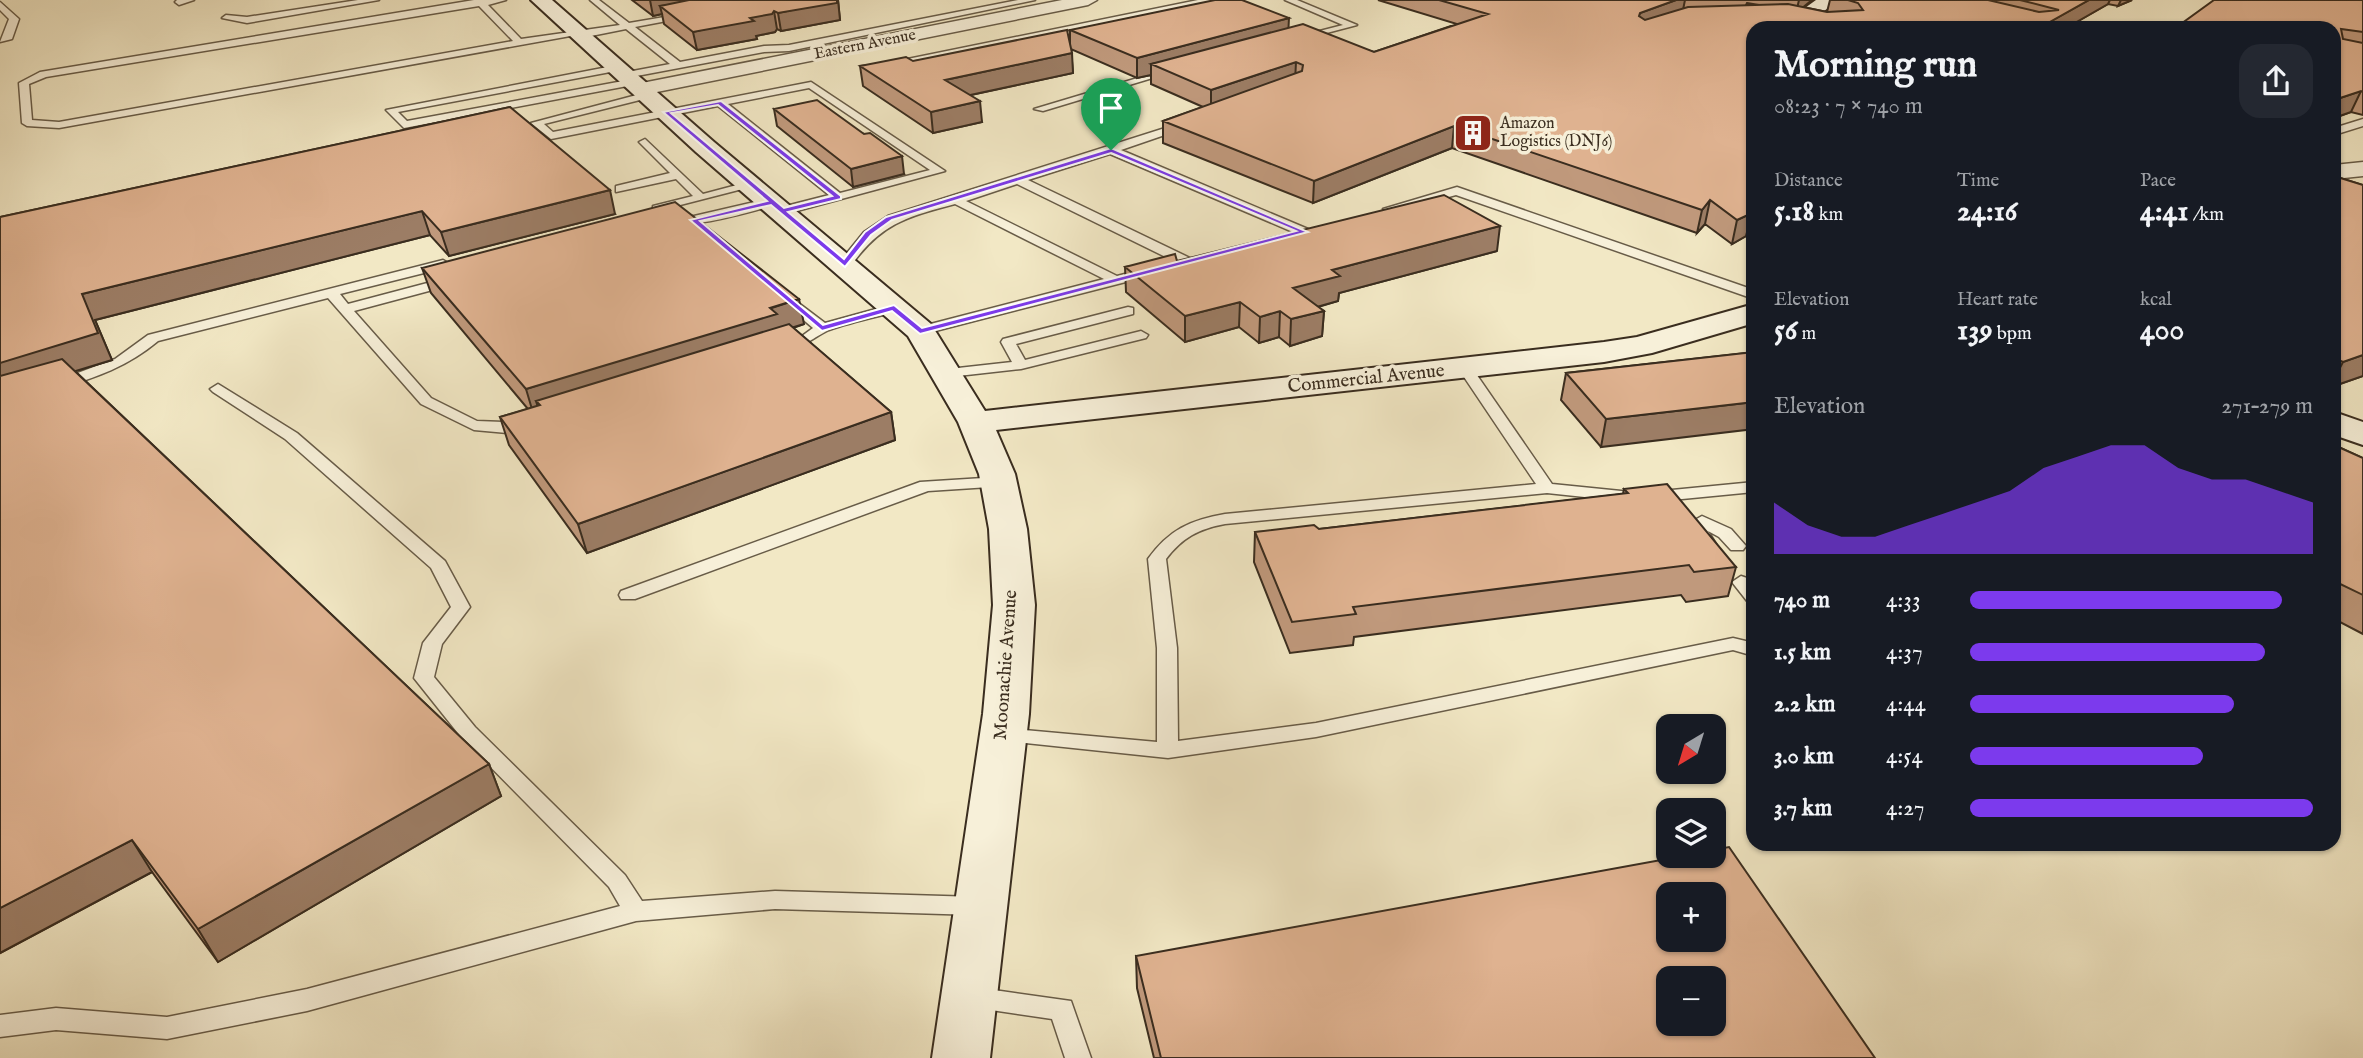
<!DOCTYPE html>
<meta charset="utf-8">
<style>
body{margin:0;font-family:"IM FELL English",serif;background:#242831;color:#f1f3f6;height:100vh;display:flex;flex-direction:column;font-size:26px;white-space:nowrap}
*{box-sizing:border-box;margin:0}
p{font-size:23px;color:#9ea1a6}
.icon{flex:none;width:38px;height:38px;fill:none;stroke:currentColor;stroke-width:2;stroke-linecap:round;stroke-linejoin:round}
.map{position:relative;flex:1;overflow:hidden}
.side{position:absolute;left:1746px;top:21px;width:595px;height:830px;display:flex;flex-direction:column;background:#171b24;border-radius:21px;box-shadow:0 2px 5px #0004}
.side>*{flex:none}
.needle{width:46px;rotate:218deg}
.fabs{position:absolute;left:1656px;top:714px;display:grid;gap:14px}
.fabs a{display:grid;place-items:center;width:70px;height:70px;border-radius:14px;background:#171b24;box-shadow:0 2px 5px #0004;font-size:35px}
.pin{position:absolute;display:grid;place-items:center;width:60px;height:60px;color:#fff;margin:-72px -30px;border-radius:50% 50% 50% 0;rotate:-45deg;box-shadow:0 0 7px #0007}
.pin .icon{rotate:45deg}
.round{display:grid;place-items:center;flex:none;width:74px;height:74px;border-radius:21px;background:#242831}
.summary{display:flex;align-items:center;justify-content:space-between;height:119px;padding:0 28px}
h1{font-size:38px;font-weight:700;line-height:52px}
.metrics{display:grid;grid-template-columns:repeat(3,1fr);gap:10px;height:119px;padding:7px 28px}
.metrics div{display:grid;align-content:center}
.metrics b{font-size:30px;font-weight:700}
.metrics small{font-size:19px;font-weight:400}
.metrics p{font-size:19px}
.chart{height:196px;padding:14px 28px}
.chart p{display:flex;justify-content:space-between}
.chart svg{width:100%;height:126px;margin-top:7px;fill:#7c3aed;opacity:.7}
ul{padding:0 28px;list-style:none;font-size:23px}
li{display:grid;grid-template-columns:112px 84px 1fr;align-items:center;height:52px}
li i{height:18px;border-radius:9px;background:#7c3aed}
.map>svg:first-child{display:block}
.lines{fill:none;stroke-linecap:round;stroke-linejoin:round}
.lane-casing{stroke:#685c48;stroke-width:3}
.street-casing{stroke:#685c48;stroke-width:3}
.secondary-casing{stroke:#3a2d1f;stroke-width:4}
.lane{fill:#f7f0d9;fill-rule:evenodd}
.street{fill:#f7f0d9;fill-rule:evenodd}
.secondary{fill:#f7f0d9;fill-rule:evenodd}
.wall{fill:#c0997c;stroke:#3a2d1f;stroke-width:2;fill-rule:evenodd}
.shaded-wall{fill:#9c7d65;stroke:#3a2d1f;stroke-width:2}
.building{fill:#dfb290;stroke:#3a2d1f;stroke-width:2;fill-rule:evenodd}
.route{fill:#7c3aed;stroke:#fff;stroke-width:2;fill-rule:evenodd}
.labels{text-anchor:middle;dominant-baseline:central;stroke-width:7;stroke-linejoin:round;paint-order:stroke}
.far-street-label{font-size:16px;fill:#3a2d1f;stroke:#f7f0d9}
.far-poi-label{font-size:16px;fill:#3a2d1f;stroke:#f7f0d9;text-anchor:start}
.street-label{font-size:19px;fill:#3a2d1f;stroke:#f7f0d9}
</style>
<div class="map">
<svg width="2363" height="1058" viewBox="0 0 2363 1058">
<rect width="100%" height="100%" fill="#f2e8c5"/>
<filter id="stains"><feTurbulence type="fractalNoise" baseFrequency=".00286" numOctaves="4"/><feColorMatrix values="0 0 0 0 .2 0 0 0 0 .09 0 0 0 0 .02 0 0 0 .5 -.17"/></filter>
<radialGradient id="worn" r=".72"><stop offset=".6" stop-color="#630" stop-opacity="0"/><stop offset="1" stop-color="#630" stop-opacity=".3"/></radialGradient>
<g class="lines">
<g class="lane-casing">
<path id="lane" d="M177,0H194L179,5L175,2Z
M358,0H379L247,23L222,18L226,15L247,17Z
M474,0H506L488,5L521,39L620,25L590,0H599L629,23L688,13V17L635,27L680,62L764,46L789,45L1018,0H1035L789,51L764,52L626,78L622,77V73L670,64L626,29L581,38L576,35L59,128L27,126L22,123L19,83L40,72ZM479,6L513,41L59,122L32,120L29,84L46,77Z
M1198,0H1215L888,67L883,64Z
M1285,0H1297L1357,25L1300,40V36L1343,25Z
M0,2L19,19L12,39L0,42L9,19L0,10Z
M618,65L621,66V70L398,112L407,121L634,79L638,80V84L404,128L386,110Z
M1171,68L1179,70L1043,111L1034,109Z
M811,82L945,171L782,215L776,211L778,208L829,195L718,106L551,139L531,123L648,92L653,95L652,97L544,124L553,132ZM809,88L930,170L840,193L728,104Z
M2363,119V126L2334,135V128Z
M1184,122L1189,125L1188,127L1121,150L1308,229V235H1300L1110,154L1028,180L1192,259V265H1182L1017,184L966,201L1117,276L1148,268L1155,272L1153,275L920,335L915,334V328L1104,279L955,204C906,217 880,224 850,267L845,268L838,264L864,232L888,216Z
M645,139L703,194L752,181L758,185L653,212V206L693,196L676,179L616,192V186L670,173L639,142Z
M1457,187L1754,290V299L1456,195L1389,213L1383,209Z
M772,198L778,202L776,205C755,210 687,232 671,220L677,216H694Z
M443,260L450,264L448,267L340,294L348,304L450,277L455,278V284L354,311L431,398L477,421L533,423L535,426L519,434L474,430L421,404L328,298L158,341C128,366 96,378 59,388L51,383L115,359L148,335Z
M784,292L825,323L894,304L901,308L899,311C876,317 851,322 829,330C813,337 798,353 779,349V343L802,336L813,328L779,299V293Z
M1128,307L1133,308V314L1016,344L1025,360L1141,331L1148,335L1146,338L1021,369L949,377L942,373L949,369L1012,362L1001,342L1003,339Z
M1465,364L1470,365L1552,484L1641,493L1754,482V492L1641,503L1547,493L1225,524C1198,529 1182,538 1166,559L1177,648L1178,741L1316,723L1733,638L1754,643V656L1733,650L1316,737L1168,758L996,740L993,735L996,730L1003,728L1157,742V648L1148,559C1169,530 1190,520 1225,514L1536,484L1458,368Z
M218,384L297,433L445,561L470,607L442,644L434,677L475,727L625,875L642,901L775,891L977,897L985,899L989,906L985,913L977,915L775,909L636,921L307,1011L167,1039L56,1030L0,1037V1015L56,1008L167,1017L307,989L620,906L609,887L461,737L414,678L423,643L451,607L431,568L285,439L213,392L210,389Z
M999,477L1005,478L1007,482L1005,486L928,491L635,599H621L619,595L621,591L920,482Z
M1702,516L1731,529L1746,546L1743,550H1731L1719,537L1708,531L1716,544L1713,548H1701L1690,534L1693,521Z
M1741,576L1747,578L1754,585V603L1747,601L1732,582Z
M973,987L1071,1001L1091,1058H1065L1052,1019L964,1006L960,998L964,990Z"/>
</g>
<g class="street-casing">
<path id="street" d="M1062,0H1097L1088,5L642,95L632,89L642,83Z
M2363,162V176L2334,179V165Z"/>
</g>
<g class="secondary-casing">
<path id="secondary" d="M531,0H552L714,142L931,324L985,411L1604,342L1637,337L1754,304V323L1652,353L1604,362L996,430L1015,474L1027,529L1035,605L1029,714L990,1058H932L983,714L993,605L989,529L979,474L958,422L908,336L696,152Z
M1816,0H1840L1821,13L1852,24L1855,28H1822L1812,25L1798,13Z
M2334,412L2363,422V445L2334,435Z"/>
</g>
<use href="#lane" class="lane"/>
<use href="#street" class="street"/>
<use href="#secondary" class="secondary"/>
</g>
<path class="wall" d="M632,0H838L840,20L781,31L777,29L775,32L756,36L757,39L697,50L664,24L662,14L653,16Z
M1378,0H1812L1803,7L1827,12L1830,0H2132L2118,6L2108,4L2066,28H1754V239L1746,236L1732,244L1705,224L1697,233L1452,148L1313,203L1163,143V121L1203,107L1151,84V75L1137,78L1071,49L1073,73L971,95L982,122L933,133L863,86L860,66L1070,47V30L1288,28L1374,52L1457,24ZM1747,3L1759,5H1746Z
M2363,0V115L2351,112L2334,118V28Z
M510,107L615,214L449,256L430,235L95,320L112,360L75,371L489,764L501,796L218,962L152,872L0,953V217Z
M774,109L864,134L904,174L853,187L777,126Z
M2334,176L2363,185V376L2334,386Z
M1497,251L1339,293L1338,301L1318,307L1324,311L1322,336L1290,346L1279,337L1259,343L1239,327L1185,342L1126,292L1125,267L1177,261Z
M422,268L804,324L793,328L891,412L895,440L587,553L509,445L500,417L528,409L431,293Z
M1754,352L1601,447L1561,400L1566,373Z
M2334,445L2363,458V634L2334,619Z
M1624,489L1736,567L1728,596L1686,602L1681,595L1354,637L1353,645L1290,653L1254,562L1255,532L1319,529L1623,494Z
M1136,956L1875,1058H1154L1137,988Z"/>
<path class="shaded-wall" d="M650,0H734L660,6L662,14L653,16Z
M838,0L840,20L781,31L778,13Z
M1676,0H1685L1682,15L1637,32L1639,16L1640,13Z
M1799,0H1812L1796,13Z
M2089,0H2110L2108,4L2066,28H2039Z
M2121,0H2132L2118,6Z
M774,11L777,29L775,32L756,36L757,39L697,50L693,32L750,18Z
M1289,18L1288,37L1151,64V75L1137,78V58Z
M1072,53L1073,73L947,100L945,80Z
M1296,62L1295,82L1211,110V90Z
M2361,91L2351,112L2334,118V100Z
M980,101L982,122L933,133L931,112Z
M1454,126L1452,148L1313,203L1314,181Z
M902,156L904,174L853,187L851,169Z
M610,190L615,214L449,256L441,232Z
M1710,200L1705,224L1697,233L1702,210Z
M422,211L430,235L95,320L112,360L0,394V363L82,294Z
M1752,213L1746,236L1732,244L1737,220Z
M1500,226L1497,251L1339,293L1338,301L1292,314L1293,288L1332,270Z
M799,299L804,324L540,405L536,401L540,414L534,416L526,389Z
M1240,302L1239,327L1185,342V316Z
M1280,311L1279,337L1259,343L1260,317Z
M1324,311L1322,336L1290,346L1291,319Z
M2363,355V376L2334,386V379L2343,362Z
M1754,402V429L1601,447L1606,419Z
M891,412L895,440L587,553L578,524Z
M489,764L501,796L218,962L198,929Z
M132,840L152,872L0,953V908Z"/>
<path class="building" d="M689,0H837V3L778,13L774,11L772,14L750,18L754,21L693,32L660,6Z
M1215,0H1242L1289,18L1137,58L1070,30Z
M1439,0H1676L1640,13L1639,16L1645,20L1688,7L1788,4L1827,12L1863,10L1858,3L1848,0H1988L2039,12L2059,10L2020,0H2089L2039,28H1754V214L1752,213L1737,220L1710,200L1702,210L1454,126L1314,181L1163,121L1302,71L1303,65L1296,62L1211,90L1151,64L1303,24L1374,52L1488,14Z
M2214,0H2363V32L2341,29L2343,39L2363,43V92L2361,91L2334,100V28H2168L2178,26Z
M1067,30L1072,53L945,80L980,101L931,112L860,66L906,57L913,61Z
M817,100L864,134L870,133L902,156L851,169L774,109Z
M510,107L610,190L441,232L422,211L82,294L98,333L0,363V217Z
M2334,176L2363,185V355L2343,362L2334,358Z
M1444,195L1500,226L1332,270L1340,276L1293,288L1324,311L1291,319L1280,311L1260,317L1240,302L1185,316L1125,267L1175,254L1177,261Z
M675,202L799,299L770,308L777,314L526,389L422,268Z
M789,324L891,412L578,524L500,417L540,405L536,401Z
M1754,352V402L1606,419L1566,373Z
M62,359L489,764L198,929L132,840L0,908V376Z
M2334,445L2363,458V595L2334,581Z
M1667,484L1736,567L1694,572L1689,565L1353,607L1356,614L1292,622L1255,532L1314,525L1319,529L1628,493L1624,489Z
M1729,847L1875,1058H1161L1136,956L1683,856H1713V850ZM1668,894H1713V940H1668ZM1668,978H1713V1024H1668Z"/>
<path class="route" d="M721,101L841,196V199L788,212L844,259L865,232L886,217L1111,148L1308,232L920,334L892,311L822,331L690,220L767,201L663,112ZM718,105L832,196L784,208L671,113ZM1111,153L1296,231L922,328L894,305L823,325L700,221L771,205L845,267L871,235L892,220Z"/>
<defs>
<g id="building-square" transform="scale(2.0125)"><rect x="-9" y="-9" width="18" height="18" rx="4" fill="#8f2418" stroke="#f7f0d9"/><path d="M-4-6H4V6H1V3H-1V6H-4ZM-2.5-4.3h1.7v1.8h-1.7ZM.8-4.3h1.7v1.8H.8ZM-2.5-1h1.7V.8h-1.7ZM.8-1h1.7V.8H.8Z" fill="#fff"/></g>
</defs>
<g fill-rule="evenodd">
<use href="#building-square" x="1473" y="133"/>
</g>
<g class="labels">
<g class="far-street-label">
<text transform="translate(865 45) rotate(-11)">Eastern Avenue</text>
</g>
<g class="far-poi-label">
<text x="1500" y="124">Amazon<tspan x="1500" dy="18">Logistics (DNJ6)</tspan></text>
</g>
<g class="street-label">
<text transform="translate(1366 379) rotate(-6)">Commercial Avenue</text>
<text transform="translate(1006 665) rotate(-86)">Moonachie Avenue</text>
</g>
</g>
<rect width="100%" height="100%" filter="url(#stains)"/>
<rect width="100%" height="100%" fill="url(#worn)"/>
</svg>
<div class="fabs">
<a><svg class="needle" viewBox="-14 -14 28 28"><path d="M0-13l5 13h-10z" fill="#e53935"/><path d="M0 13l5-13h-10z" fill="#9ea1a6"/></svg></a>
<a><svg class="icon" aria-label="layers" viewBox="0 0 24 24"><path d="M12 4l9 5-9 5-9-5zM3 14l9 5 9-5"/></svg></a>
<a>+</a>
<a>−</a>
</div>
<div class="pin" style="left:1111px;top:150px;background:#1e9e55"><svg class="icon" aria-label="arrive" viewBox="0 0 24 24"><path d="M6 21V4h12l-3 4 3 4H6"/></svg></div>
<section class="side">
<div class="summary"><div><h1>Morning run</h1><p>08:23 · 7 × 740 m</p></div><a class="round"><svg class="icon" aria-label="share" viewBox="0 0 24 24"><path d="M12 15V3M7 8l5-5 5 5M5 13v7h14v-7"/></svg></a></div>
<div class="metrics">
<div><p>Distance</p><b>5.18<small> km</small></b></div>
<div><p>Time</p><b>24:16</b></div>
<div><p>Pace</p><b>4:41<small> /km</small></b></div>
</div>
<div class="metrics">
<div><p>Elevation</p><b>56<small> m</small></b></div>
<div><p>Heart rate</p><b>139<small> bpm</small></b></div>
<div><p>kcal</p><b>400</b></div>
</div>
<div class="chart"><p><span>Elevation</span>271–279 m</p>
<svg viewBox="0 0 160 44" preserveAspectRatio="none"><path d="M0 44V26L10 34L20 38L30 38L40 34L50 30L60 26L70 22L80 14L90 10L100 6L110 6L120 14L130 18L140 18L150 22L160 26V44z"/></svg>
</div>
<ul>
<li><b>740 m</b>4:33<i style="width:91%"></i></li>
<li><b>1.5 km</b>4:37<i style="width:86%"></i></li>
<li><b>2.2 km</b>4:44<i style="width:77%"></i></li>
<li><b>3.0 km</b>4:54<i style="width:68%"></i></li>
<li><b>3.7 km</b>4:27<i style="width:100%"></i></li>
</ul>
</section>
</div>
